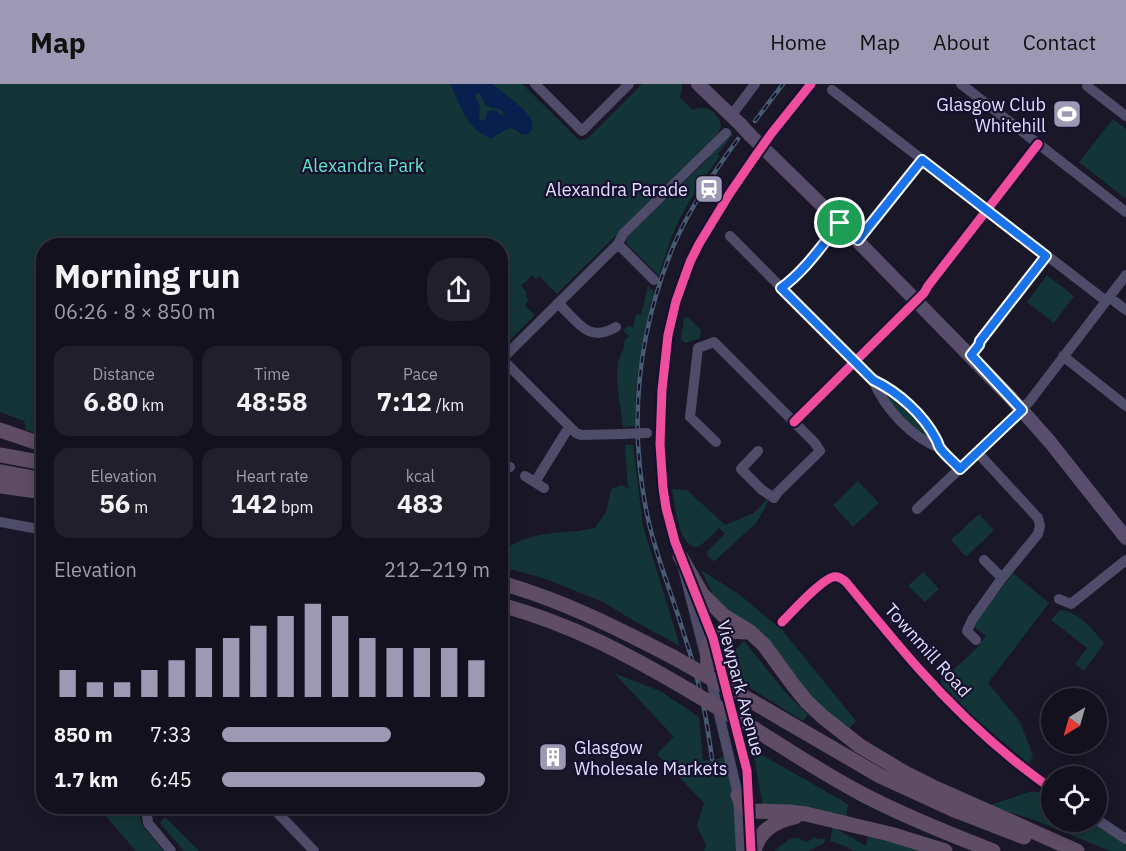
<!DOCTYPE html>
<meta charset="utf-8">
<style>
body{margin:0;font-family:"IBM Plex Sans",sans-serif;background:#211f2b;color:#f1f3f6;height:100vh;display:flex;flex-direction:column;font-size:22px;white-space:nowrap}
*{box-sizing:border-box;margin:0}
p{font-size:20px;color:#9d9da4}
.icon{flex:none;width:33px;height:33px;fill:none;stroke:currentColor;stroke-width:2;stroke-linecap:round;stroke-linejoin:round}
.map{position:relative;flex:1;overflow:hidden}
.side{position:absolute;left:36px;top:154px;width:472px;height:576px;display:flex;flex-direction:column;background:#14111e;border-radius:24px;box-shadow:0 3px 15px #0003,0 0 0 2px #33313c}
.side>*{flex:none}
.needle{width:39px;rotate:217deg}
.buttons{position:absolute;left:1041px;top:604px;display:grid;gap:12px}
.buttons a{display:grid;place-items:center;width:66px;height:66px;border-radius:50%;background:#14111e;box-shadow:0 3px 15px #0003,0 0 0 2px #33313c;font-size:30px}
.pin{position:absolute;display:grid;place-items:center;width:51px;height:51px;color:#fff;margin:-26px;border:3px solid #fff;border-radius:50%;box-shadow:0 2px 6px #0007}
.round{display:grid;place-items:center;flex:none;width:63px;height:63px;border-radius:24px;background:#211f2b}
.head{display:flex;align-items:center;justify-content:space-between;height:102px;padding:0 18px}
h1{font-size:33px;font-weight:700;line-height:45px}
.figures{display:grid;grid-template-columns:repeat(3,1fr);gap:9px;height:102px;padding:6px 18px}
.figures div{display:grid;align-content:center;border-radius:15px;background:#211f2b;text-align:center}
.figures b{font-size:26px;font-weight:700}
.figures small{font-size:16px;font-weight:400}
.figures p{font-size:16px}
.chart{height:168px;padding:12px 18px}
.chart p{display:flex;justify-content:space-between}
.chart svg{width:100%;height:108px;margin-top:6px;stroke:#9d98b4;stroke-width:6}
ul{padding:0 18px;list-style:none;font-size:20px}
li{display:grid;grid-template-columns:96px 72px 1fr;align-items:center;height:45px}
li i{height:15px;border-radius:8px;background:#9d98b4}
header{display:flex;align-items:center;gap:36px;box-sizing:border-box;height:84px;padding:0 30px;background:#9d98b4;color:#111}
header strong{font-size:28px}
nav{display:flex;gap:33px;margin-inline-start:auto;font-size:21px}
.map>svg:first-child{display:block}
.green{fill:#143537}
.water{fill:#091f4d;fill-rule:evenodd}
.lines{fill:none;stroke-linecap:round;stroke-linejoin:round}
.minor{stroke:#4e4c69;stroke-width:10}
.major{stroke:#584d6d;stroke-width:14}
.highway{stroke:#5f4c66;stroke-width:15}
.rail-casing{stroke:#485c71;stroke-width:4.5}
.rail{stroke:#16102f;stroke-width:2;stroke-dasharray:7;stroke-linecap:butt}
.minor-bridge{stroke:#4e4c69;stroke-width:10}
.major-bridge{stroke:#584d6d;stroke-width:14}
.highway-bridge{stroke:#5f4c66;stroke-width:15}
.cycleway-casing{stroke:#16102f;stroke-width:13}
.cycleway{stroke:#ef4d9e;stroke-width:9}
.route-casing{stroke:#fff;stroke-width:12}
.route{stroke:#1a73e8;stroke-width:8}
.labels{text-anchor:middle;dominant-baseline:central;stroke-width:4.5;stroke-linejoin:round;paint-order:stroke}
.poi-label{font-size:18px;fill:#e3deff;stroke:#16102f;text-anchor:end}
.park-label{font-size:18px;fill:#60eaca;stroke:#16102f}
.street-label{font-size:18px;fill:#e3deff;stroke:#16102f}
</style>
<header>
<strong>Map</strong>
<nav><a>Home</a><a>Map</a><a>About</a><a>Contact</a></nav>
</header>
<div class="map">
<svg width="1126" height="767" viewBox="0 0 1126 767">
<rect width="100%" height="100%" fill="#1a1728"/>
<path class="green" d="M0,0H522L579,56L587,55L642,0H682V7L679,13L693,26C706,19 720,29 721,43L717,51L557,210L539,192L536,195L532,191L521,202L527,209L525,212L529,215L525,222L535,231L501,265V162H44L43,351L26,346L24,337L0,328Z
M1113,35L1126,45V112L1125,114L1079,78Z
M730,47L733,50L718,70L720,72C702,97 683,124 672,152C667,165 663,179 659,192L626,159L627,153L705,78Z
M1047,191L1074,212L1054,239L1027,218Z
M648,202L654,208C642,253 634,296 635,342L623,343C621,322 615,300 618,280C619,270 625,269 624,257L629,252L623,247L629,241L633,244L636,230L641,231Z
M688,233L701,246L700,254L685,259L681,256L684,234Z
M881,305L911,327L933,357L903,334Z
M625,361H633L643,442L680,562L636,538L601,517L543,494L501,483V465C510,462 519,457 528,454C550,447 573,449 595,444L606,428L611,405L622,401L628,405Z
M858,397L879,419L853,443L833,421Z
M672,405L687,406L725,441L754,429L767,415L768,418L757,438L716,476L713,477L707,472V468L725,450L719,444C715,448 702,462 697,463C679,465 674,417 672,405Z
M979,430L994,446L966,473L951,456Z
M701,486L740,511L782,546L856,637L847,647L836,638L717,519Z
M923,488L939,505L925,518L908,502Z
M1013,489L1049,519L988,599L1020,638L1033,671L1029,680L969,629L942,601L941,597L975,566L986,552L973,542Z
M1061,526C1080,529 1093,546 1104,559L1084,587L1075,580L1087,564L1051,536Z
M744,557L787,610L808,631L803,637L739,597L731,570Z
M614,589L660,607L699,633L703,677L718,675L725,672L736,726L739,767H704L706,761L697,742L704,719L657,670L674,653Z
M753,666L848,720L846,735L763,723Z
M1029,708H1045L1051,712L1052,738H1092L1126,760V767H1110L1032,735L988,722Z
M98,723H138L142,741L163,767H136Z
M165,733L199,767H184L160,739Z
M833,743L866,762L868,751L928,767H853L845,762L830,757Z
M814,753L817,755L825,754L824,759L809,767H775C780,762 788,754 796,754C805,755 805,762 814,753Z"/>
<path class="water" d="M450,0H493C502,9 528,25 532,38C534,43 531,47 528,51L521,50L512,44C502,45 500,51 491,54C486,52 481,50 478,47C463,35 459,16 450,0ZM479,8C482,12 483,19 487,22C495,27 499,21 505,31H501L497,27L491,26L488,27L485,36H480L479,31L480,23L475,12Z"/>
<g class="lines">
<path class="minor" d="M535,0L582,47L629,0
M961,0L1126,128
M1087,0V2L1126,32
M832,6L1106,217
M731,32L755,0
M730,152L873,296C898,309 923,330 936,355C938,358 938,361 940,364C945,371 953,378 960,385
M858,156L922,76
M618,160L654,196
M781,204C805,187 822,161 840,139
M1109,213L1126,226
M558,219C577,237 588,260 616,243
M971,271L979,261L980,257L1046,172
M1063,272L1126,322
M502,275L576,349L581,351L623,350
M501,276L618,160L623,150L726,49
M873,296C885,325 911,353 940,364
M1021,325L1029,318L1126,191
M794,338L924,209L928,202L1038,60
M716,358L690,333L698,264L714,258L815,359L820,367L778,408L774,414L762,406L741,385L758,367
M501,379L510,383
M525,392L544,404
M535,398L569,343
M917,425L1022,326
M0,438L44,446
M984,476L1002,494
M682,477C663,430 659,380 661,329C663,291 665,252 676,216C701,135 759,66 811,0
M683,484L705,571
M694,506L713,554L747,687L751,767
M1059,515L1071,520L1126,476
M782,538C792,528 821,496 833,493C838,492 841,494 846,498C870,527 894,557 919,585C959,630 1003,671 1052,705
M976,556L967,547L972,536L1002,494L1038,450L1040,442L1038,434L978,369
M710,592L738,711L741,767
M146,723L148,739L171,767
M272,723L314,767
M1096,735L1126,755"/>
<path class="major" d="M698,0L741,41
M750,51L840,139L1011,314L1050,358L1126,454"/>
<path class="highway" d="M0,346L44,361
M0,371L44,379
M0,388L44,396
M0,402L44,408
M680,472L702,510L724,532L750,548L764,561L794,602L807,618L823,633L860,662L905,689L933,703L1077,767
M501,499C562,516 617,544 673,573
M501,521C569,539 629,571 690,607
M708,583C708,577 707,569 708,563C711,547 734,547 747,548
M753,618L880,692L952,725L1024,753
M756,646C791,668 826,691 862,710C904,732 949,750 993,767
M738,711L742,721L749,727L789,728L806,730L890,750L945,767
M754,767C759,747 775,737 795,733"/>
<g class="rail-casing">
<path id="rail" d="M755,37L783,0
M712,675C710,660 708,645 705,630C700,602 692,574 683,547C672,510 656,472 648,435C628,342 637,251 673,163C689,125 713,89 738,55"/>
</g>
<use href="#rail" class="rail"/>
<path class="minor-bridge" d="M623,350L647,349"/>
<path class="major-bridge" d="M741,41L750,51"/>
<path class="highway-bridge" d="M673,573L753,618
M690,607L756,646"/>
<g class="cycleway-casing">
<path id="cycleway" d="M794,338L924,209L928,202L1038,60
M782,538C792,528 821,496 833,493C838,492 841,494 846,498C870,527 894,557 919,585C959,630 1003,671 1052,705
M751,767L747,687L713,554L675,458L666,424L663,404L660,360L662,306L668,251L676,217L690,178L699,160L730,109L754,74L771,50L811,0"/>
</g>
<use href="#cycleway" class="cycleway"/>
</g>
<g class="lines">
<g class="route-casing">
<path id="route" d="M922,76L1046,172L980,257L979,261L971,271L1022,326L960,385C954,378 945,371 940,364C938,361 938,358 936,355C923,330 898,308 873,296L781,204C805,187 822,161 840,139L858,156Z"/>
</g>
<use href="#route" class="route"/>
</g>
<defs>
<g id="stadium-square" transform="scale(1.5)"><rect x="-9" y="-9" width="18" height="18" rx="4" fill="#9d98b4" stroke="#16102f"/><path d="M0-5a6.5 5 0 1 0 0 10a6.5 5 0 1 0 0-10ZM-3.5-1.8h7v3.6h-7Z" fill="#fff"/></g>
<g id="station-square" transform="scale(1.5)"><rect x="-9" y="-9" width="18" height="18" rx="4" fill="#9d98b4" stroke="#16102f"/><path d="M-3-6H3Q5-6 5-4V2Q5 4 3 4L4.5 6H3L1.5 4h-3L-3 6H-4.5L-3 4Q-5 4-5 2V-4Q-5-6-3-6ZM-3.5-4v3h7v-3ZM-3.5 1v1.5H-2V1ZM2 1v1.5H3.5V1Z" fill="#fff"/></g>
<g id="building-square" transform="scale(1.5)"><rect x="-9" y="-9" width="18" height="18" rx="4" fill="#9d98b4" stroke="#16102f"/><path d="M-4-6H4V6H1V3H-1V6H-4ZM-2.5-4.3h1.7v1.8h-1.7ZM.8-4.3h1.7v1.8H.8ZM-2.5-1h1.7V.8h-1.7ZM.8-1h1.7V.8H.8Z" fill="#fff"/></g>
</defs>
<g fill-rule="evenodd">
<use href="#stadium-square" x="1067" y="30"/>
<use href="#station-square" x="709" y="105"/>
<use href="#building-square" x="553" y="673"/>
</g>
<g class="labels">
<g class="poi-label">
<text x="1046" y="20">Glasgow Club<tspan x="1046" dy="21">Whitehill</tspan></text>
<text x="688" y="105">Alexandra Parade</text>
<text x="574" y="663" text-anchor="start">Glasgow<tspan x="574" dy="21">Wholesale Markets</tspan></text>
</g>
<g class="park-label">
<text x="363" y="81">Alexandra Park</text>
</g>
<g class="street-label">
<text transform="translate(928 566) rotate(48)">Townmill Road</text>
<text transform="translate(741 604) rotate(75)">Viewpark Avenue</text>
</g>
</g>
</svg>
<div class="buttons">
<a><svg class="needle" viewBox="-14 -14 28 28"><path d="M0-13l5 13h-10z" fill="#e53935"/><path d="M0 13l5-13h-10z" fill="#9d9da4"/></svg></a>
<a><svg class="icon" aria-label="locate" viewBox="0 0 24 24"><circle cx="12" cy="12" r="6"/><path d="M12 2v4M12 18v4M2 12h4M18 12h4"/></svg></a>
</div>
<div class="pin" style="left:840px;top:139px;background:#1e9e55"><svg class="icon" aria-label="arrive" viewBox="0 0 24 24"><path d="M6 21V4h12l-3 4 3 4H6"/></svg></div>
<section class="side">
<div class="head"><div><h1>Morning run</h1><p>06:26 · 8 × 850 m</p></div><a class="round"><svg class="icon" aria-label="share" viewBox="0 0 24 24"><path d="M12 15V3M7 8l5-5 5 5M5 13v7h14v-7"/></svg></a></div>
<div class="figures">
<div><p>Distance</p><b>6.80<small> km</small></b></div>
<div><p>Time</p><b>48:58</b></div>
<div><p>Pace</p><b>7:12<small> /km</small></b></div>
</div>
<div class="figures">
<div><p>Elevation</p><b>56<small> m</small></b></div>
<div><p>Heart rate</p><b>142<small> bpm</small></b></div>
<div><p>kcal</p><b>483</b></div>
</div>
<div class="chart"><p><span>Elevation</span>212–219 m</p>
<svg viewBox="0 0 160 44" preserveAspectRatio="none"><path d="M5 44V33M15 44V38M25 44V38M35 44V33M45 44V29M55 44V24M65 44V20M75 44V15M85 44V11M95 44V6M105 44V11M115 44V20M125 44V24M135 44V24M145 44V24M155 44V29"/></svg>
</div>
<ul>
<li><b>850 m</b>7:33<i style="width:63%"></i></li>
<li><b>1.7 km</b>6:45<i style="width:98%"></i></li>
</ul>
</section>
</div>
